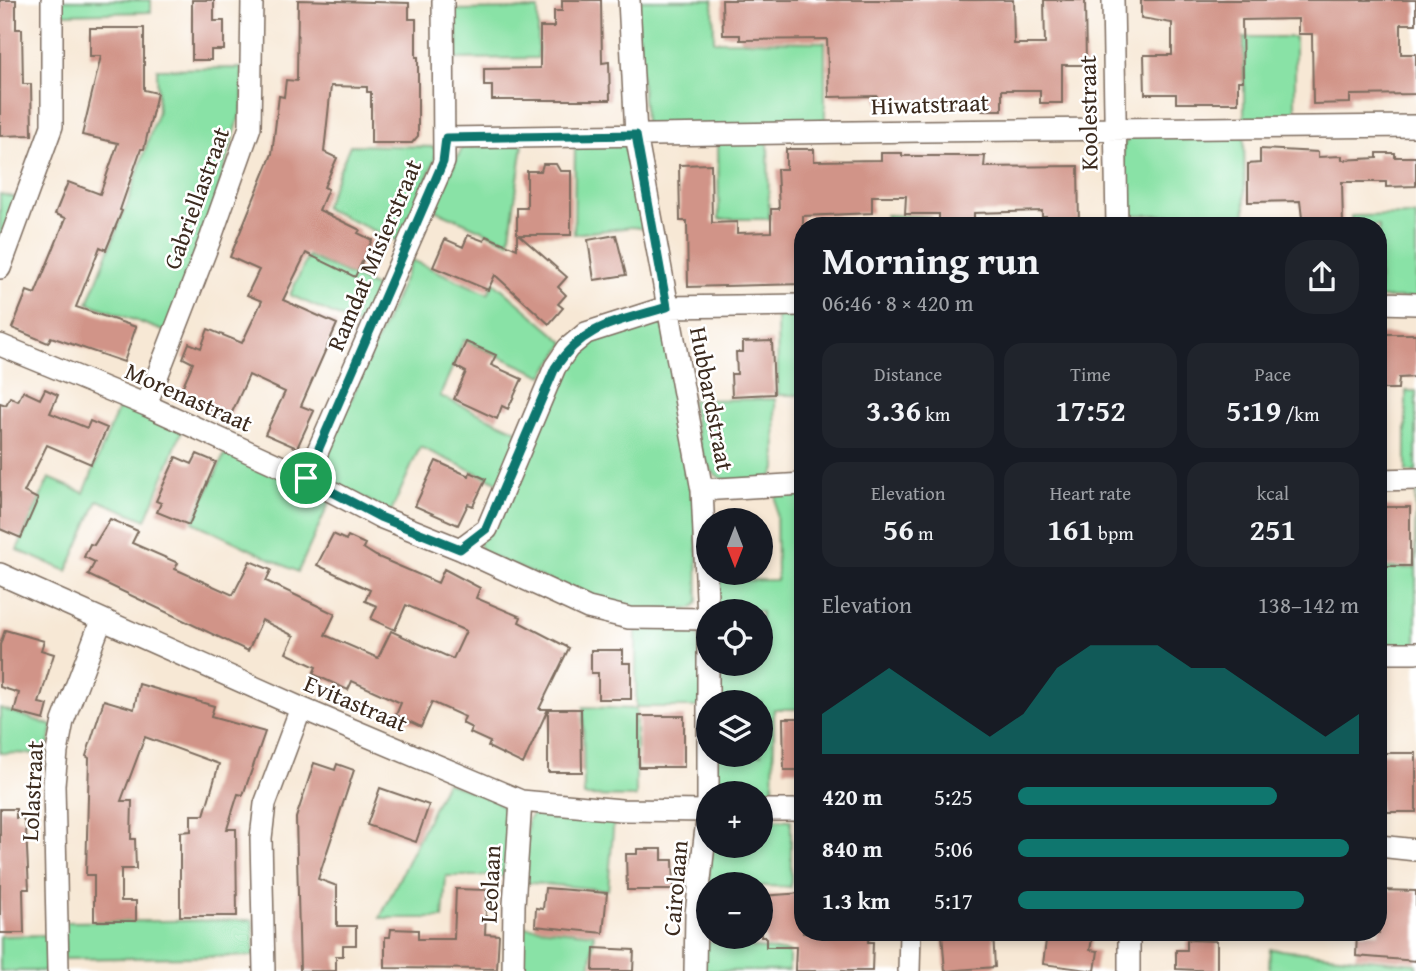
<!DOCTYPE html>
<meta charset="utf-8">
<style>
body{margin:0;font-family:"Gentium Book Plus",serif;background:#20242c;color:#f1f3f6;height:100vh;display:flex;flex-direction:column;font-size:26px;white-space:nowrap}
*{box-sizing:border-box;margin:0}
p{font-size:23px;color:#9ea1a6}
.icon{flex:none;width:38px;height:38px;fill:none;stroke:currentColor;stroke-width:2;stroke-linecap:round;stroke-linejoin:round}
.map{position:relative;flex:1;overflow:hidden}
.drawer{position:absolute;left:794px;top:217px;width:593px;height:724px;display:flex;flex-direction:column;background:#171b24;border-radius:28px;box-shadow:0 4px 10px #0003}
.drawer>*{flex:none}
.needle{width:46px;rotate:180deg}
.buttons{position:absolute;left:696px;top:508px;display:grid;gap:14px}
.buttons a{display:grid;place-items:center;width:77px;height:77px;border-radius:50%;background:#171b24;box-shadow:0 4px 10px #0003;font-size:35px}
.pin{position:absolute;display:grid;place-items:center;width:60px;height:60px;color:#fff;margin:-30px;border:4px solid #fff;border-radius:50%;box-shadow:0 2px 7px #0007}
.round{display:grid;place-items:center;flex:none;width:74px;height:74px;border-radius:28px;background:#20242c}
.overview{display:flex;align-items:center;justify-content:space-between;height:119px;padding:0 28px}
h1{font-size:38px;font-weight:600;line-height:52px}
.metrics{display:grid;grid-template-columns:repeat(3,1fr);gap:10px;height:119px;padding:7px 28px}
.metrics div{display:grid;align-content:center;border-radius:18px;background:#20242c;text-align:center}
.metrics b{font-size:30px;font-weight:600}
.metrics small{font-size:19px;font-weight:400}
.metrics p{font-size:19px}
.chart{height:196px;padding:14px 28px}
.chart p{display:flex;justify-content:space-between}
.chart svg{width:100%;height:126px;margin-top:7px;fill:#0f766e;opacity:.7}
ul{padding:0 28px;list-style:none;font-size:23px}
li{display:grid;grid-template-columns:112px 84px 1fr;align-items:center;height:52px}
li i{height:18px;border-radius:9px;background:#0f766e}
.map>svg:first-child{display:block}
.green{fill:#89e2a6;stroke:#628662;stroke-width:2}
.building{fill:#d19488}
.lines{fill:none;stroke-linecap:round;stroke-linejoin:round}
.minor-casing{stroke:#7d6c5e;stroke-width:24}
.minor{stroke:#fff;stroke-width:21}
.route-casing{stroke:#fff;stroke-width:14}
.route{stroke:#0f766e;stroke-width:9}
.labels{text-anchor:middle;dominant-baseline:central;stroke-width:5;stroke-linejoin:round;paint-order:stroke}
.street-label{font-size:24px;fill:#3b2a1e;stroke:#fff}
</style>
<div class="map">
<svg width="1416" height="971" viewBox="0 0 1416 971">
<rect width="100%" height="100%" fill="#fff"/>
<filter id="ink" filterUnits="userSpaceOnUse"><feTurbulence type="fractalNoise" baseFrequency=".0143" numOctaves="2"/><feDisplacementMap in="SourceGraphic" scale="14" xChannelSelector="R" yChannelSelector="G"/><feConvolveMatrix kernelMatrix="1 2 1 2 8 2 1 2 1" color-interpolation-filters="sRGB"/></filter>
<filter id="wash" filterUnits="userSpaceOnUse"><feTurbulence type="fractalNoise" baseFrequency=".00686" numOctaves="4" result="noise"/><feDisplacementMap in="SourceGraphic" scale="28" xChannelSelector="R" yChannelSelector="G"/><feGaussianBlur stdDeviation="1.57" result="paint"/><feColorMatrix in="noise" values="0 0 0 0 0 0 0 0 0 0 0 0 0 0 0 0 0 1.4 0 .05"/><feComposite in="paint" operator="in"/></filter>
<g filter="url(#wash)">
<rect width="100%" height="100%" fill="#f7e8d5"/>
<path class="green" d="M60,0H151V12L60,14Z
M635,0H713L714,41L825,42V122L766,127H652L645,122Z
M538,9V58L453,59V10Z
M1244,37H1295V121L1244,122Z
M242,68L243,105L238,122L208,226L166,332L88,303L127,204L158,111L157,69Z
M1244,133L1245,215H1123V146L1131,135Z
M768,139L769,219H719L718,140Z
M575,143H627L647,229L632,227L574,234Z
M523,144L509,242L433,209L462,148Z
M350,145L435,147V160L399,242L324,208Z
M0,194L18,198L0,248Z
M886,215L930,217V226H886Z
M1416,215V298H1379V226H1351V216Z
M308,256L382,290L364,328L290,295Z
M412,260L488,294L494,282L565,343L543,376L464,340L440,396L522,433L501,484L420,447L391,512L329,481L322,466Z
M803,310V395H778L777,311Z
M661,316L696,489L698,602L693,608L625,612L483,553L478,543L560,368L597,334Z
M1406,391H1416V472H1406Z
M775,399L776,469L771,478C759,479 740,484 728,481C697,473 697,425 691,400Z
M120,404L182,430L146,520L98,500L67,571L17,550L49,478L84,493Z
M227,449L331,499L298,572L193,522Z
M1416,484V648H1379V568H1415Z
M803,489V709H774L773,800H761V793H720L715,786L714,754H761V702H714V663H761V611H715V581L777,580L776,490Z
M636,623C656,624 688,619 700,638L702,707H636Z
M583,707L636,709V797L584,796Z
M0,708L53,726L46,754L0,753Z
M446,782L494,800L509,812L511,876H446L443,918H380Z
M533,814L614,819L608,890L521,882L528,819Z
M761,819L791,820V887L709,884V845H761Z
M253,920L254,956L64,959V922Z
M520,926L594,934L590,971H518Z
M51,935L52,971H0V936Z
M702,941L789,952V971H701Z
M1270,949L1416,964V971H1269Z"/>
<g id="blocks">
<path class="building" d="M0,0H16V29H22L23,84H31L32,135L0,136Z
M192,0H214V21H224V50H211V60H192Z
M298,0L409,3V19H416V57H418V136L412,143H371V92H367V87L331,86L324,152L337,158L324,187L328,189L319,210L360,230L358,233L372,240L355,277L306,253L283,300L337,324L301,406L314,411L297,448L265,434L285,392L249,375L229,419L178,397L193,363L183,358L189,343L201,348L208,329L242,343L262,301L247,295L259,270L230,257L272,154L279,96L284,97L286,80L297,81Z
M562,0H601L602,63L609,62L610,100H492V86H484V69L540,68V27H554V11H562Z
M722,0H1013L1014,44H1045L1044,0H1085L1086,65H1062V103H1040V90H1002V110H982V105H933V102L877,103V96L829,97L827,39L740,40V35H723Z
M1141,0H1416V24H1401V54H1416V94L1350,95V103L1313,104L1312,34H1298V19L1242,20L1243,81H1238V103H1176V94H1145L1144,55H1172V23L1141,18Z
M90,28H144V90L157,93L144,149H141L120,210L122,211L106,250L100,247L76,307L136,327L124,362L51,337L48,343L12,328L27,291L35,294L66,218L55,214L68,182L100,194L118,143L82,135L101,56H90Z
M786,149H814V161L881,160V153H902V156H985L984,167L1078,166L1079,226H1046V216H1042V211L974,213V226H939V214H905L906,196H872V213L803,216V284L688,287L687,221H680L679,165L711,164L712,223L737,222V233L771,232V209H779L777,169H786Z
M1260,149L1318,152V157L1342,156V160L1377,158V153H1395V157H1416V186L1386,187V182H1342L1343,226H1303L1300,201L1248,202V164L1260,163Z
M543,164H556L560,171H571V235H519L567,277L558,287L566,295L558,304L563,308L549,324L495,275L488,290L433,267L445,239L463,247L468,235L484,241L486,236L517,249V208H527V171H541Z
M616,235L626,275L594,280L588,240Z
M1379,334H1416V377L1399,378L1398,389H1379Z
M772,341L774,394L732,396L731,374H737L736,352H743V342Z
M466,342L496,355L491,365L522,379L508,409L502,406L497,419L454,399L466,372L455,366Z
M45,389L58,395L50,413L87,428L90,421L107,428L91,464L47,445L24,492L38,499L21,538L0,529V403L6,405L10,397L18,401L23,391L40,399Z
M197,454L216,462L189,525L157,512L161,503L156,501L176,457L192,464Z
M436,461L469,476L470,472L486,479L473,506L468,504L458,525L415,506Z
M1379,507H1410V566H1379Z
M110,519L138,531L132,543L178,563L175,569L233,595L250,561L271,570L266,581L335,614L325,635L378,658L391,631L453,659L466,631L406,605L395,630L371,619L377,606L365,601L370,590L317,565L333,534L346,540L348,536L365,544L363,548L376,556L438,583L444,569L480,588L476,598L521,617L519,622L569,648L539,709H548L523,764L488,747L490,742L470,733L472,728L462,723L465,717L432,702L421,727L396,715L401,703L352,681L348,690L313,674L316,667L286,653L294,636L262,620L248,651L88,575L95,562L84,557L90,544L94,545Z
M5,630L44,641L41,650L54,654L39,703L48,705L44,720L14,712L19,693L0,687V645Z
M591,650H623V663H631V699H598V673H591Z
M139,684L214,706L211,717L265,732L243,795L238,794L227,829H236L237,916H180V832L191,831V815H204L219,764L145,737L121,801H132L131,839H135L136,869H121V901H136V921H94V875H86L89,758L86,756L104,700L134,709Z
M548,709H581L582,772H548Z
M639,716H684V767H639Z
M783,718H803V770H784Z
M1379,753H1416V812H1379Z
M314,763L335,770L337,764L354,770L318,879L337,886V926H356V945H343V956H336V971H300L296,818Z
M380,788L429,805L416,842L367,825Z
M0,809H16V818H23L26,829L29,889H23L24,933H0Z
M637,849H662V860H673L674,890H627L626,854H637Z
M545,888L607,893L603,933L535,926L536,908L543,909Z
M456,889L487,890L485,934L499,935L497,969L385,968V937H390L391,929L418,930V939H454Z
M1379,890L1416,891V961L1356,956L1357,933H1379Z
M803,893V933H869L868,942H873L872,971H795L796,947H766V937H761V896Z
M942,933H993L995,967L945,971Z
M1047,933H1084L1083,938L1092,939L1090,950L1098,951L1095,971L1043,964Z
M1187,940L1217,941V971L1176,969V950H1187Z
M594,948L634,950L633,971H593Z"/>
</g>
</g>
<g filter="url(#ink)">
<use href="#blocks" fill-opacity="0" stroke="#7d6c5e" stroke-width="2"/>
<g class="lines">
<g class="minor-casing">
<path id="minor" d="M629,0L636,135L702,490L708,619V811L696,914L695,971
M1113,0L1117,226
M446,138C769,133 1093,128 1416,126
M0,268L52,126V0
M1379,303L1416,304
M0,345L146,405L306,478L380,517L460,549L588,608L629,618L708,619
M146,405L211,237L250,127L252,0
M306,478L444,162L443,0
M1379,480L1416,479
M702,490L803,484
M460,549L487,529L555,367L568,348L586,333L667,307L803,305
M0,574L301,708L521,801L621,810L709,811
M1379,653H1416
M761,810H803
M1379,846L1416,850
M1129,933V971
M58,971L54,785L57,752L63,721L101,621
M264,971L261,838L265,804L301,708
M513,971L514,905L521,801
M909,971L910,933"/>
</g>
<use href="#minor" class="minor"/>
</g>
</g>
<g class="lines" filter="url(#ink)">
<g class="route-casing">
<path id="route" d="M636,135L667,307C619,322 585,323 555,368L486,529L460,549L380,517L306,478L443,162L446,138Z"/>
</g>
<use href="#route" class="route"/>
</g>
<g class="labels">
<g class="street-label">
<text transform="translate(930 104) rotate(-2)">Hiwatstraat</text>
<text transform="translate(1088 113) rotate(-91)">Koolestraat</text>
<text transform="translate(196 198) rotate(-70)">Gabriellastraat</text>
<text transform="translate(374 255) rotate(-67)">Ramdat Misierstraat</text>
<text transform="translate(189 397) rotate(24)">Morenastraat</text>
<text transform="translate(712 399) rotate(79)">Hubbardstraat</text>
<text transform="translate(356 703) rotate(23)">Evitastraat</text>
<text transform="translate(32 791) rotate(-87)">Lolastraat</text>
<text transform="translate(490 884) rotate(-87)">Leolaan</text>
<text transform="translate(675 888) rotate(-85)">Cairolaan</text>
</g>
</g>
</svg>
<div class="buttons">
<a><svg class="needle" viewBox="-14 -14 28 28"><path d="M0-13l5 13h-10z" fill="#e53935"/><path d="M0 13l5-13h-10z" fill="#9ea1a6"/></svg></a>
<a><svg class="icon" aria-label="locate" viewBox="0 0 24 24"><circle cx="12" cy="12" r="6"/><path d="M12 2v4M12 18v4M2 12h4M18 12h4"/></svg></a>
<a><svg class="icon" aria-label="layers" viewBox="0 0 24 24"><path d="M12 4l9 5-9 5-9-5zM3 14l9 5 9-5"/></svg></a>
<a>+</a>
<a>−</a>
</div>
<div class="pin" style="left:306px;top:478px;background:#1e9e55"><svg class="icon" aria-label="arrive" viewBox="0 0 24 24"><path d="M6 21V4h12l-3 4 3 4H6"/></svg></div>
<section class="drawer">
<div class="overview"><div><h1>Morning run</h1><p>06:46 · 8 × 420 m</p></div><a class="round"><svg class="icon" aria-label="share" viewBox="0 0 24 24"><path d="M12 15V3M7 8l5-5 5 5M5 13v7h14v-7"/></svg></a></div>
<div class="metrics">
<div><p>Distance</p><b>3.36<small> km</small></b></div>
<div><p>Time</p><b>17:52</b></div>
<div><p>Pace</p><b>5:19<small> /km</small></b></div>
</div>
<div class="metrics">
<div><p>Elevation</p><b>56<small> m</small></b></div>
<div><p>Heart rate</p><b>161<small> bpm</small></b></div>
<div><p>kcal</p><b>251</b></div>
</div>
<div class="chart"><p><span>Elevation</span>138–142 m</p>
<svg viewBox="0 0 160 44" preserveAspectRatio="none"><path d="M0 44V30L10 22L20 14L30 22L40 30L50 38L60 30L70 14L80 6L90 6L100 6L110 14L120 14L130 22L140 30L150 38L160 30V44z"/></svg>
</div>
<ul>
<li><b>420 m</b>5:25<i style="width:76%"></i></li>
<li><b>840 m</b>5:06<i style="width:97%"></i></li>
<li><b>1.3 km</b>5:17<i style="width:84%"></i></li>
</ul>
</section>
</div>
